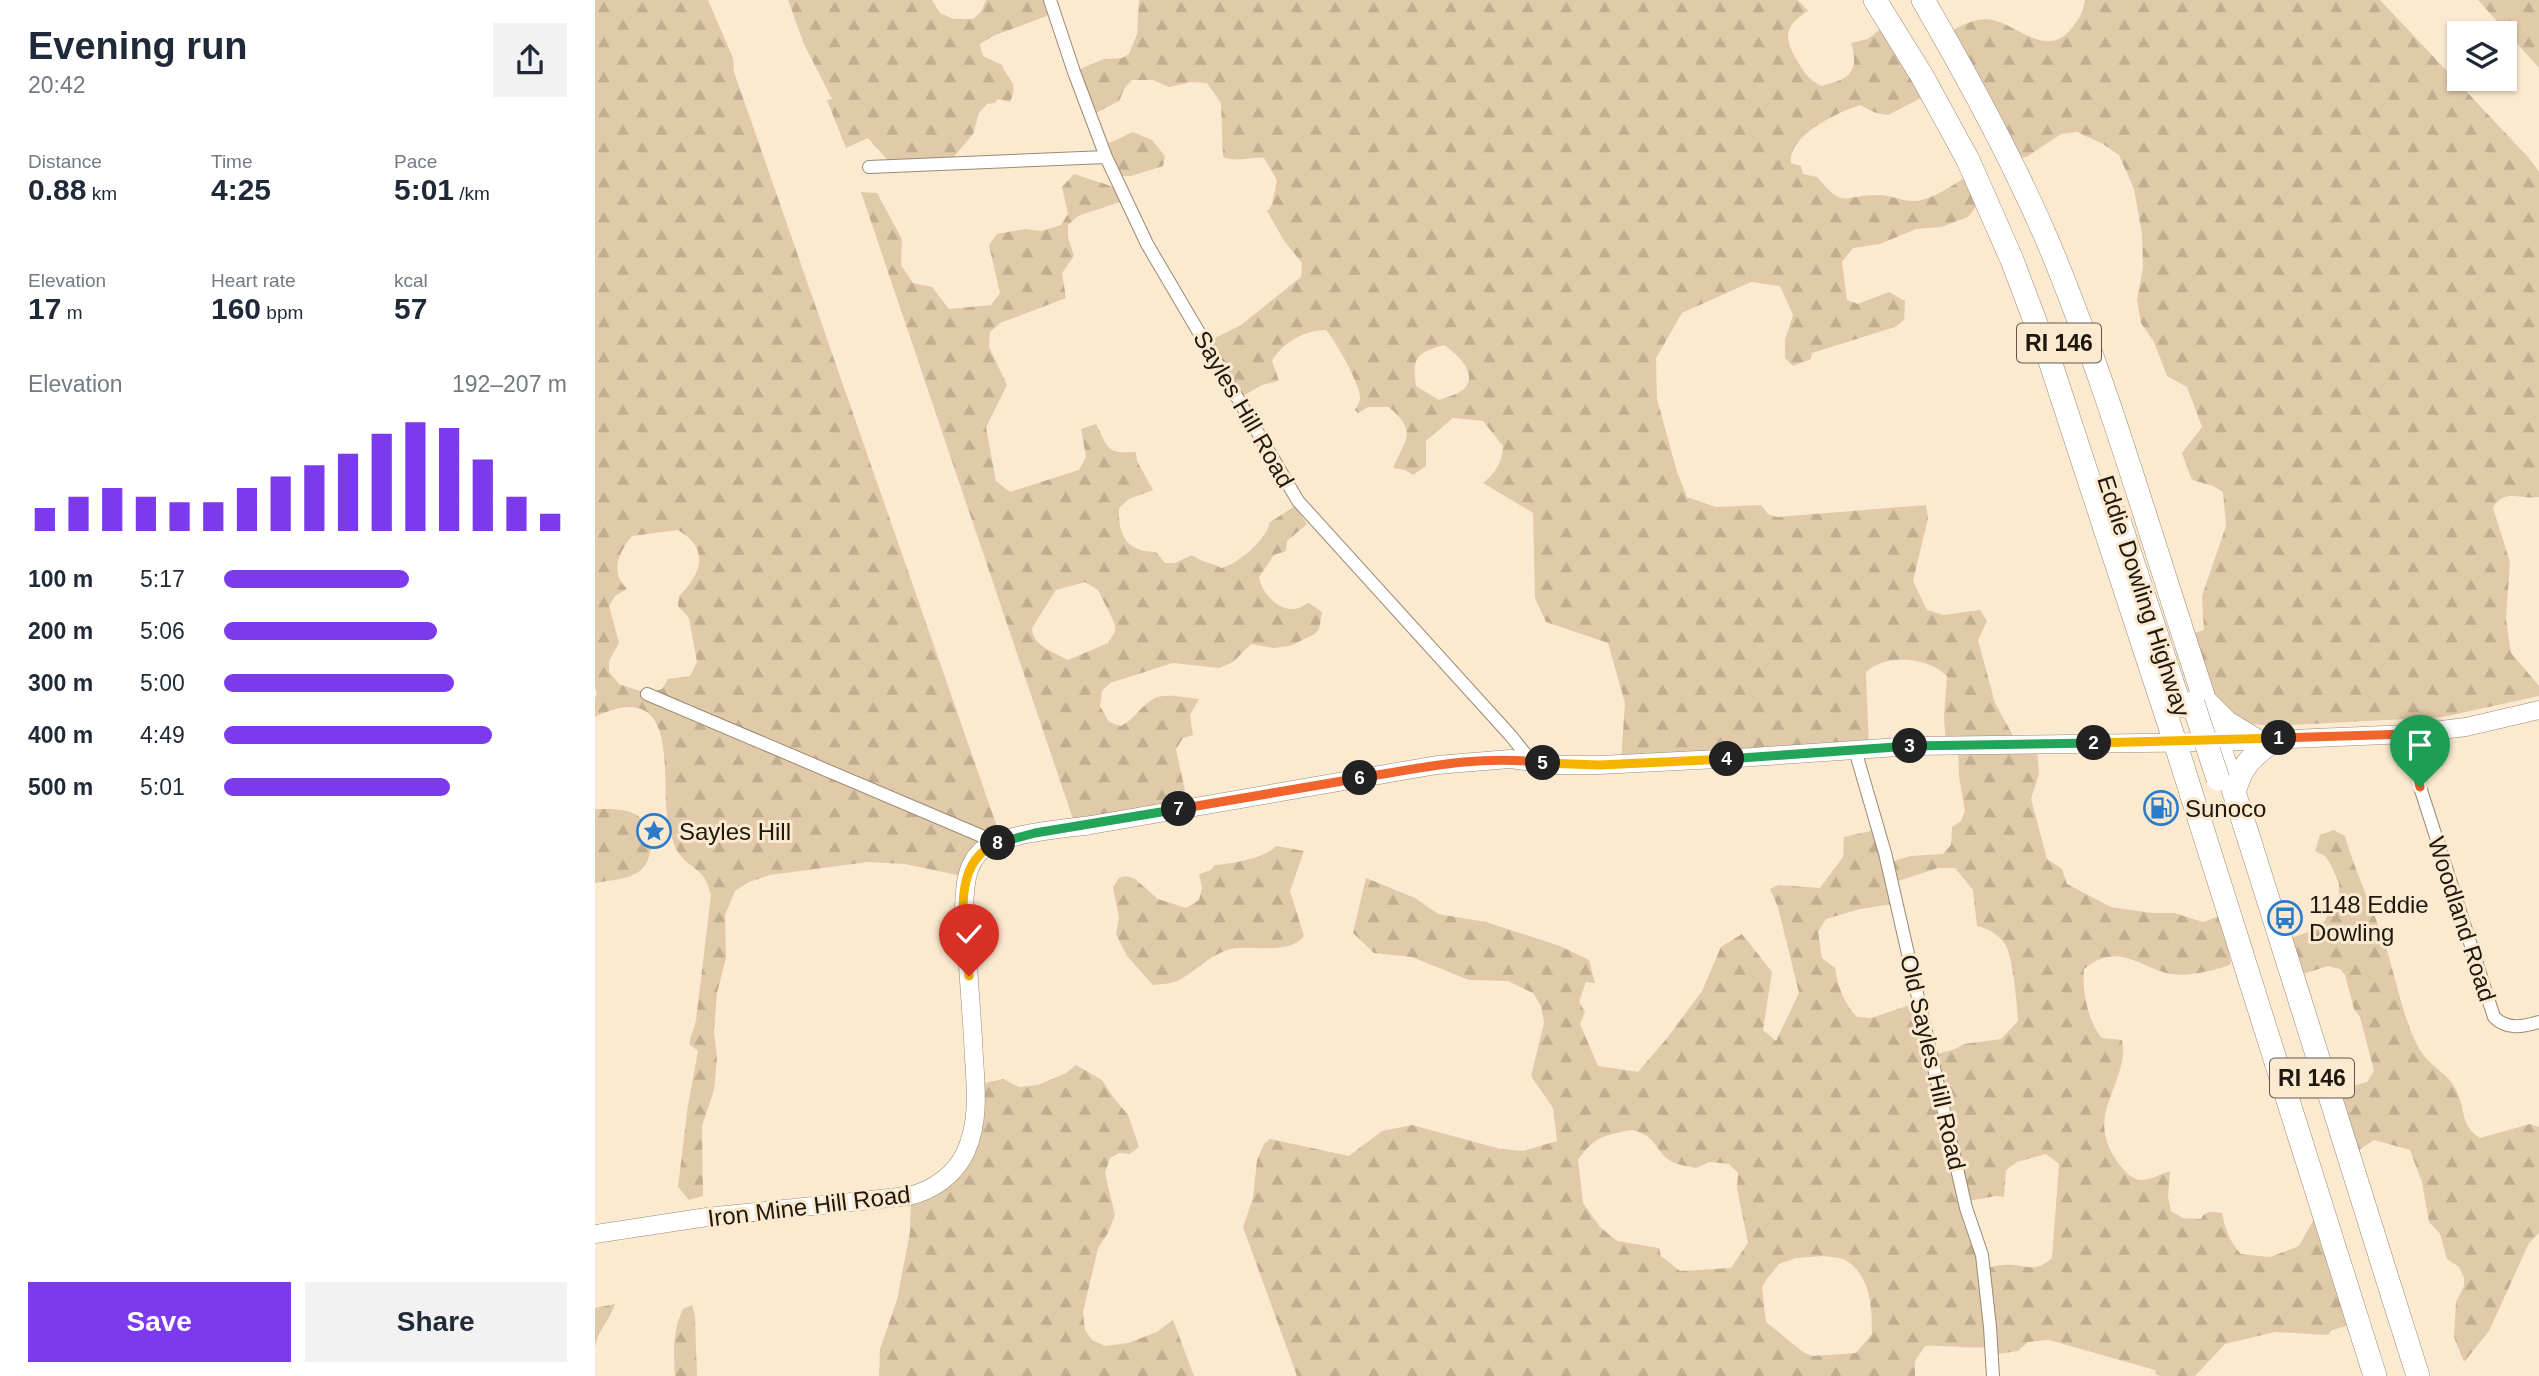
<!DOCTYPE html>
<meta charset="utf-8">
<style>
body{margin:0;font-family:Helvetica,sans-serif;background:#f2f2f3;color:#1f2937;height:100vh;display:flex;flex-direction:column;font-size:26px;white-space:nowrap}
*{box-sizing:border-box;margin:0}
p{font-size:23px;color:#747a83}
.icon{flex:none;width:38px;height:38px;fill:none;stroke:currentColor;stroke-width:2;stroke-linecap:round;stroke-linejoin:round}
.map{position:relative;flex:1;overflow:hidden}
.drawer{display:flex;flex-direction:column;background:#fff;width:595px}
.drawer>*{flex:none}
.fabs{position:absolute;left:1852px;top:21px;display:grid;gap:14px}
.fabs a{display:grid;place-items:center;width:70px;height:70px;border-radius:0px;background:#fff;box-shadow:0 2px 5px #0004;font-size:35px}
.pin{position:absolute;display:grid;place-items:center;width:60px;height:60px;color:#fff;margin:-72px -30px;border-radius:50% 50% 50% 0;rotate:-45deg;box-shadow:0 0 7px #0007}
.pin .icon{rotate:45deg}
.km{position:absolute;width:35px;height:35px;margin:-18px;border-radius:50%;background:#222;color:#fff;font-size:19px;line-height:35px;text-align:center}
.round{display:grid;place-items:center;flex:none;width:74px;height:74px;border-radius:0px;background:#f2f2f3}
.head{display:flex;align-items:center;justify-content:space-between;height:119px;padding:0 28px}
h1{font-size:38px;font-weight:700;line-height:52px}
.stats{display:grid;grid-template-columns:repeat(3,1fr);gap:10px;height:119px;padding:7px 28px}
.stats div{display:grid;align-content:center}
.stats b{font-size:30px;font-weight:700}
.stats small{font-size:19px;font-weight:400}
.stats p{font-size:19px}
.chart{height:196px;padding:14px 28px}
.chart p{display:flex;justify-content:space-between}
.chart svg{width:100%;height:126px;margin-top:7px;stroke:#7c3aed;stroke-width:6}
.button{display:flex;gap:14px;margin-top:auto;padding:14px 28px}
.button a{flex:1;height:80px;border-radius:0px;background:#7c3aed;color:#fff;font-size:28px;font-weight:700;line-height:80px;text-align:center}
.button a+a{background:#f2f2f3;color:#1f2937}
ul{padding:0 28px;list-style:none;font-size:23px}
li{display:grid;grid-template-columns:112px 84px 1fr;align-items:center;height:52px}
li i{height:18px;border-radius:9px;background:#7c3aed}
main{display:flex;flex:1;min-height:0}
.map>svg:first-child{display:block}
.forest{fill:url(#forest-firs);fill-rule:evenodd}
.lines{fill:none;stroke-linecap:round;stroke-linejoin:round}
.street-casing{stroke:#9a8a72;stroke-width:14}
.secondary-casing{stroke:#9a8a72;stroke-width:19}
.highway-casing{stroke:#9a8a72;stroke-width:24}
.street{stroke:#fff;stroke-width:12}
.secondary{stroke:#fff;stroke-width:18}
.highway{stroke:#fff;stroke-width:23}
.highway-bridge-casing{stroke:#9a8a72;stroke-width:24;stroke-linecap:butt}
.highway-bridge{stroke:#fff;stroke-width:23}
.split-1-casing{stroke:#fff;stroke-width:14}
.split-2-casing{stroke:#fff;stroke-width:14}
.split-3-casing{stroke:#fff;stroke-width:14}
.split-4-casing{stroke:#fff;stroke-width:14}
.split-5-casing{stroke:#fff;stroke-width:14}
.split-6-casing{stroke:#fff;stroke-width:14}
.split-7-casing{stroke:#fff;stroke-width:14}
.split-8-casing{stroke:#fff;stroke-width:14}
.split-9-casing{stroke:#fff;stroke-width:14}
.split-1{stroke:#f0652b;stroke-width:9}
.split-2{stroke:#f5b400;stroke-width:9}
.split-3{stroke:#22a559;stroke-width:9}
.split-4{stroke:#22a559;stroke-width:9}
.split-5{stroke:#f5b400;stroke-width:9}
.split-6{stroke:#f0652b;stroke-width:9}
.split-7{stroke:#f0652b;stroke-width:9}
.split-8{stroke:#22a559;stroke-width:9}
.split-9{stroke:#f5b400;stroke-width:9}
.labels{text-anchor:middle;dominant-baseline:central;stroke-width:6;stroke-linejoin:round;paint-order:stroke}
.shield{fill:#fcead0;stroke:#615749;stroke-width:2}
.shield-label{font-size:23px;font-weight:bold;fill:#1e180f}
.street-label{font-size:24px;fill:#1e180f;stroke:#fcead0}
.poi-label{font-size:24px;fill:#1e180f;stroke:#fcead0;text-anchor:start}
</style>
<main>
<section class="drawer">
<div class="head"><div><h1>Evening run</h1><p>20:42</p></div><a class="round"><svg class="icon" aria-label="share" viewBox="0 0 24 24"><path d="M12 15V3M7 8l5-5 5 5M5 13v7h14v-7"/></svg></a></div>
<div class="stats">
<div><p>Distance</p><b>0.88<small> km</small></b></div>
<div><p>Time</p><b>4:25</b></div>
<div><p>Pace</p><b>5:01<small> /km</small></b></div>
</div>
<div class="stats">
<div><p>Elevation</p><b>17<small> m</small></b></div>
<div><p>Heart rate</p><b>160<small> bpm</small></b></div>
<div><p>kcal</p><b>57</b></div>
</div>
<div class="chart"><p><span>Elevation</span>192–207 m</p>
<svg viewBox="0 0 160 44" preserveAspectRatio="none"><path d="M5 44V36M15 44V32M25 44V29M35 44V32M45 44V34M55 44V34M65 44V29M75 44V25M85 44V21M95 44V17M105 44V10M115 44V6M125 44V8M135 44V19M145 44V32M155 44V38"/></svg>
</div>
<ul>
<li><b>100 m</b>5:17<i style="width:54%"></i></li>
<li><b>200 m</b>5:06<i style="width:62%"></i></li>
<li><b>300 m</b>5:00<i style="width:67%"></i></li>
<li><b>400 m</b>4:49<i style="width:78%"></i></li>
<li><b>500 m</b>5:01<i style="width:66%"></i></li>
</ul>
<div class="button"><a>Save</a><a>Share</a></div>
</section>
<div class="map">
<svg width="1944" height="1376" viewBox="0 0 1944 1376">
<defs>
<pattern id="forest-firs" width="22" height="20" patternUnits="userSpaceOnUse" patternTransform="scale(1.75)"><rect width="22" height="20" fill="#e1caa9"/><path d="M5 1l3.5 6h-7zM16 11l3.5 6h-7z" fill="#c1ad90"/></pattern>
</defs>
<rect width="100%" height="100%" fill="#fcead0"/>
<path class="forest" d="M0,0H113L138,58L139,72L406,838L371,877L310,864L273,862L175,875L154,882L140,891L130,915L131,958L122,993L119,1032L122,1057L119,1090L107,1126L108,1196L94,1200L83,1187L93,1105L103,1051L94,1044L101,1020L116,895C114,889 112,880 107,875C96,863 86,862 79,844C75,832 71,815 71,802C69,751 75,681 0,717V698L2,694L0,687ZM83,530C115,549 107,573 84,596L83,606L94,618L102,662L95,676L73,679L67,689L51,693L24,684L14,672V661L24,643L14,606L20,596L32,589C14,571 24,552 37,536Z
M193,0H337L345,13L359,19H378L386,12L391,0H456L454,15L398,36L385,44L388,56L407,65C414,83 424,80 415,102L403,99L400,103L392,104L384,113L378,134L356,160L297,165L273,138L251,148L232,100L237,99L209,44Z
M544,0H1203L1213,11C1191,25 1188,35 1200,57C1209,72 1211,77 1226,86C1254,80 1265,72 1256,43L1273,39L1296,20L1338,92L1293,115L1281,113L1265,105C1243,112 1192,136 1196,163L1206,166L1208,174L1222,177C1250,210 1247,195 1284,195C1296,195 1309,202 1322,201C1340,198 1356,186 1371,177L1389,196L1373,217L1346,227L1321,229L1285,244L1258,248L1247,262L1252,300L1263,304L1294,292L1310,301L1309,320L1300,327L1217,353L1216,359L1198,366L1190,358V340L1198,315L1185,286L1156,282L1087,313L1061,358L1062,399L1082,472L1092,497L1121,507L1166,505L1173,514L1182,517L1331,505L1333,518L1318,581L1332,610L1349,615L1385,610L1392,621L1383,640L1400,703L1421,741L1442,748L1444,774L1436,799L1452,859L1467,869L1472,884L1516,907L1557,913H1579L1608,922L1627,915L1636,964C1622,971 1586,978 1571,973C1539,963 1521,943 1489,969C1487,991 1493,1022 1507,1038L1527,1040C1527,1045 1529,1051 1528,1056C1521,1099 1492,1120 1524,1164C1542,1188 1551,1180 1575,1171L1573,1197L1576,1211L1588,1218L1606,1219C1610,1210 1619,1212 1627,1213C1630,1229 1635,1242 1646,1254L1675,1257L1704,1246L1720,1217L1755,1325L1737,1330L1733,1335L1680,1332L1630,1344L1600,1376H1566L1561,1375L1560,1370L1454,1340L1433,1342L1423,1351L1396,1355L1391,1347C1370,1349 1351,1345 1330,1346L1320,1361V1376H702L648,1227L658,1198L662,1160L669,1144L675,1139L754,1156L787,1131L817,1125L906,1149L928,1151L962,1141L958,1108L936,1076L949,1023L946,1006L938,993L913,981L874,980L817,957L779,953L758,933L771,878L820,898L843,914L891,922L965,946L994,960L1000,983L991,982L984,1002L990,1012L985,1024L1003,1066L1043,1072L1073,1037L1107,991L1126,947L1147,934L1177,972L1168,1030L1181,1041L1204,993L1183,907L1175,889L1183,885L1225,888L1248,857L1249,837L1280,830L1294,863L1315,856L1348,854L1356,845L1357,827L1366,821L1370,811L1364,776L1363,748L1351,745L1349,717L1352,676C1332,657 1292,653 1271,672L1274,748L1026,760L1030,703L1013,643L951,622L940,598L938,513L888,483C901,472 907,463 908,446L888,421L858,418L831,441V466L818,475L810,470L798,468C812,437 822,432 794,407H773L763,413L760,410C761,407 764,404 765,400C767,387 740,340 731,330C710,330 687,343 677,361L684,381L667,385L641,400L612,342L646,325L706,277L707,263L690,242L672,211L677,205L682,180L669,158C654,156 645,163 628,157L626,103L612,83L597,82L574,87L558,80H537L530,87L524,101L497,115L480,71L509,59L527,58L534,54L542,34ZM849,345C862,354 887,376 866,391C861,395 851,397 844,400L821,386C817,356 822,353 849,345ZM1343,868H1360L1378,890L1382,926C1393,928 1404,935 1410,944C1418,956 1422,1005 1423,1021L1406,1039L1369,1044L1360,1049L1339,1055L1321,1003L1276,1018L1262,1017C1249,1003 1243,988 1240,968L1227,958L1223,932L1231,919L1265,909L1297,904V883ZM1036,1130C1061,1134 1060,1151 1074,1160C1081,1165 1093,1166 1101,1168L1115,1162L1134,1164L1143,1173L1142,1188L1153,1243L1136,1268L1085,1271L1066,1256L1064,1248L1022,1241L1005,1227L988,1203L983,1160C1000,1136 1008,1136 1036,1130ZM1451,1154L1464,1164L1457,1258C1438,1275 1430,1263 1409,1265C1402,1265 1394,1268 1387,1269L1373,1201L1401,1196L1409,1197L1411,1170L1422,1162ZM1228,1256C1235,1257 1245,1257 1250,1260C1276,1275 1277,1308 1277,1334L1261,1353L1217,1356L1208,1352L1171,1322L1167,1287L1171,1280L1184,1264L1201,1258Z
M1490,0H1785L1933,157L1944,172V497C1925,500 1909,488 1898,508L1915,562L1911,619L1916,653L1944,686V696L1848,717L1678,726L1656,724L1626,710L1593,635L1609,630L1607,596L1631,526L1628,492L1618,486L1597,480L1587,453L1607,427L1592,387L1572,376L1559,342L1546,323L1542,300L1548,268L1547,234L1539,189L1524,155L1508,144L1482,132L1466,134L1433,156L1421,160L1350,34C1362,28 1377,19 1391,19C1419,20 1450,61 1476,29C1484,19 1488,13 1490,0Z
M1883,0H1944V68Z
M538,132L557,140L570,156L568,166L536,176H522L510,145Z
M479,174L528,190V201L483,216L473,225V237L479,256L467,273L471,298L405,323L395,332L394,347L412,385L391,427L401,481L415,492L484,470L491,457L486,429L501,424C514,449 511,454 541,452L542,461L558,490L534,499L524,508C523,536 532,552 561,552L570,563H580L597,555C607,563 616,562 626,568C640,566 674,538 674,523L700,506L712,524L692,541L691,551L679,555L664,577C666,592 683,611 699,609C704,609 709,605 714,603L727,612L724,629L720,634L695,646L678,648L656,644L638,662L624,668L578,663L515,683L507,691L505,706L514,722L526,726C538,720 544,709 555,701C568,691 589,698 604,699L595,715L598,735L588,738L581,749L593,805L480,825L266,192L282,193L307,239L306,265L318,283L337,287L354,309L396,305L405,293L394,245L402,234L430,229L446,231L466,225L473,214L467,187ZM490,582L503,590L520,624V632L513,643L473,660C459,652 438,647 437,628L461,590Z
M0,809C30,809 52,808 56,844C56,852 53,864 47,869C35,880 15,880 0,883Z
M1739,830L1750,836C1760,872 1777,906 1789,941C1800,973 1809,1026 1827,1053C1837,1068 1855,1074 1862,1092C1871,1111 1865,1125 1885,1138L1935,1124L1944,1127V1233L1934,1243L1894,1331L1869,1362L1859,1337L1861,1302L1869,1286V1278L1864,1267L1852,1259L1845,1234L1834,1222L1827,1182L1815,1150L1779,1140L1764,1150L1757,1152L1737,1092L1772,1082L1779,1071L1765,1017L1759,1009L1750,975L1745,969L1733,966L1702,976L1694,939L1721,929L1730,920L1744,895V883L1736,865L1730,856L1720,851L1725,835Z
M681,846L709,851L695,891L709,936C694,956 656,944 636,949C615,954 602,971 584,980C577,984 566,984 558,985L532,956L521,934L524,918L518,887L524,878L531,876L540,879L563,899L591,908L604,900L607,888L604,874L616,870L620,865C636,864 672,858 681,846Z
M481,1065L507,1080L518,1097L533,1115L544,1147L535,1154L524,1153L515,1158L510,1173L520,1215L513,1233L503,1248L488,1312L490,1330L497,1340L510,1346L533,1343L562,1332L578,1320L599,1376H284L285,1349L302,1300L315,1232L316,1195L367,1158L385,1084L408,1079L424,1087L443,1085L471,1073Z
M20,1304C14,1322 3,1329 0,1348V1308Z
M97,1305L100,1316L102,1376H80C78,1353 78,1329 88,1309Z"/>
<g class="lines">
<g class="street-casing">
<path id="street" d="M455,0L479,72L511,157L552,244L703,501L916,736L936,761
M274,167L511,157
M52,694L403,843
M1813,734L1825,787L1899,1017C1912,1030 1927,1027 1944,1022
M1260,750L1290,853L1371,1208L1387,1255L1395,1327L1398,1376"/>
</g>
<g class="secondary-casing">
<path id="secondary" d="M0,1234L112,1217L314,1196C339,1190 361,1174 371,1151C387,1116 379,1075 378,1038C375,995 372,952 369,908C370,889 370,867 385,852C406,833 468,829 496,825L842,765L915,759L961,765H1005L1143,758L1318,746L1623,742L1813,734L1871,727L1944,710"/>
</g>
<g class="highway-casing">
<path id="highway" d="M1280,0L1327,76L1373,160L1417,260L1454,358L1580,742L1780,1376
M1328,0C1374,79 1417,158 1453,242C1508,373 1548,511 1592,646C1671,888 1746,1133 1823,1376
M1523,517L1585,706
M1612,703L1631,722L1659,739
M1639,793C1646,764 1658,756 1681,738"/>
</g>
<use href="#street" class="street"/>
<use href="#secondary" class="secondary"/>
<use href="#highway" class="highway"/>
<g class="highway-bridge-casing">
<path id="highway-bridge" d="M1598,703L1623,779"/>
</g>
<use href="#highway-bridge" class="highway-bridge"/>
</g>
<g class="lines">
<g class="split-1-casing">
<path id="split-1" d="M1684,738L1813,734L1825,787"/>
</g>
<g class="split-2-casing">
<path id="split-2" d="M1499,743L1684,738"/>
</g>
<g class="split-3-casing">
<path id="split-3" d="M1315,746L1499,743"/>
</g>
<g class="split-4-casing">
<path id="split-4" d="M1132,759L1315,746"/>
</g>
<g class="split-5-casing">
<path id="split-5" d="M948,763L1005,765L1132,759"/>
</g>
<g class="split-6-casing">
<path id="split-6" d="M765,778C825,768 887,754 948,763"/>
</g>
<g class="split-7-casing">
<path id="split-7" d="M584,809L765,778"/>
</g>
<g class="split-8-casing">
<path id="split-8" d="M403,843L440,833L584,809"/>
</g>
<g class="split-9-casing">
<path id="split-9" d="M374,976C371,935 352,862 403,843"/>
</g>
<use href="#split-1" class="split-1"/>
<use href="#split-2" class="split-2"/>
<use href="#split-3" class="split-3"/>
<use href="#split-4" class="split-4"/>
<use href="#split-5" class="split-5"/>
<use href="#split-6" class="split-6"/>
<use href="#split-7" class="split-7"/>
<use href="#split-8" class="split-8"/>
<use href="#split-9" class="split-9"/>
</g>
<defs>
<g id="fuel-ring" transform="scale(1.75)"><circle r="9.5" fill="#fcead0" stroke="#2a7ccb" stroke-width="1.5"/><path d="M-5.5-6h7V0h2V4h1.3V-2.5L3-4.5l.8-.8L6-3V5H2.5V1h-1V6h-7ZM-4.2-4.7v3.2H.2V-4.7Z" fill="#2a7ccb"/></g>
<g id="sight-ring" transform="scale(1.75)"><circle r="9.5" fill="#fcead0" stroke="#2a7ccb" stroke-width="1.5"/><path d="M0-6L1.8-2.2L6-1.7L2.9 1.2L3.7 5.4L0 3.3L-3.7 5.4L-2.9 1.2L-6-1.7L-1.8-2.2Z" fill="#2a7ccb"/></g>
<g id="bus-ring" transform="scale(1.75)"><circle r="9.5" fill="#fcead0" stroke="#2a7ccb" stroke-width="1.5"/><path d="M-5-6H5V4H4V6H2V4H-2V6H-4V4H-5ZM-3.5-4V0h7V-4ZM-3.5 1.2v1.5H-2V1.2ZM2 1.2v1.5H3.5V1.2Z" fill="#2a7ccb"/></g>
</defs>
<g fill-rule="evenodd">
<use href="#fuel-ring" x="1566" y="808"/>
<use href="#sight-ring" x="59" y="831"/>
<use href="#bus-ring" x="1690" y="918"/>
</g>
<g class="labels">
<g class="shield">
<rect x="1422" y="323.5" width="84" height="39" rx="5"/>
<rect x="1675" y="1058.5" width="84" height="39" rx="5"/>
</g>
<g class="shield-label">
<text x="1464" y="343">RI 146</text>
<text x="1717" y="1078">RI 146</text>
</g>
<g class="street-label">
<text transform="translate(649 409) rotate(60)">Sayles Hill Road</text>
<text transform="translate(1549 596) rotate(72)">Eddie Dowling Highway</text>
<text transform="translate(1867 919) rotate(72)">Woodland Road</text>
<text transform="translate(1338 1062) rotate(77)">Old Sayles Hill Road</text>
<text transform="translate(214 1206) rotate(-7)">Iron Mine Hill Road</text>
</g>
<g class="poi-label">
<text x="1590" y="808">Sunoco</text>
<text x="84" y="831">Sayles Hill</text>
<text x="1714" y="904">1148 Eddie<tspan x="1714" dy="28">Dowling</tspan></text>
</g>
</g>
</svg>
<div class="fabs">
<a><svg class="icon" aria-label="layers" viewBox="0 0 24 24"><path d="M12 4l9 5-9 5-9-5zM3 14l9 5 9-5"/></svg></a>
</div>
<div class="pin" style="left:1825px;top:787px;background:#1e9e55"><svg class="icon" aria-label="arrive" viewBox="0 0 24 24"><path d="M6 21V4h12l-3 4 3 4H6"/></svg></div>
<div class="pin" style="left:374px;top:976px;background:#d93025"><svg class="icon" aria-label="check" viewBox="0 0 24 24"><path d="M5 12l5 5 9-10"/></svg></div>
<b class="km" style="left:1684px;top:738px">1</b>
<b class="km" style="left:1499px;top:743px">2</b>
<b class="km" style="left:1315px;top:746px">3</b>
<b class="km" style="left:1132px;top:759px">4</b>
<b class="km" style="left:948px;top:763px">5</b>
<b class="km" style="left:765px;top:778px">6</b>
<b class="km" style="left:584px;top:809px">7</b>
<b class="km" style="left:403px;top:843px">8</b>
</div>
</main>
